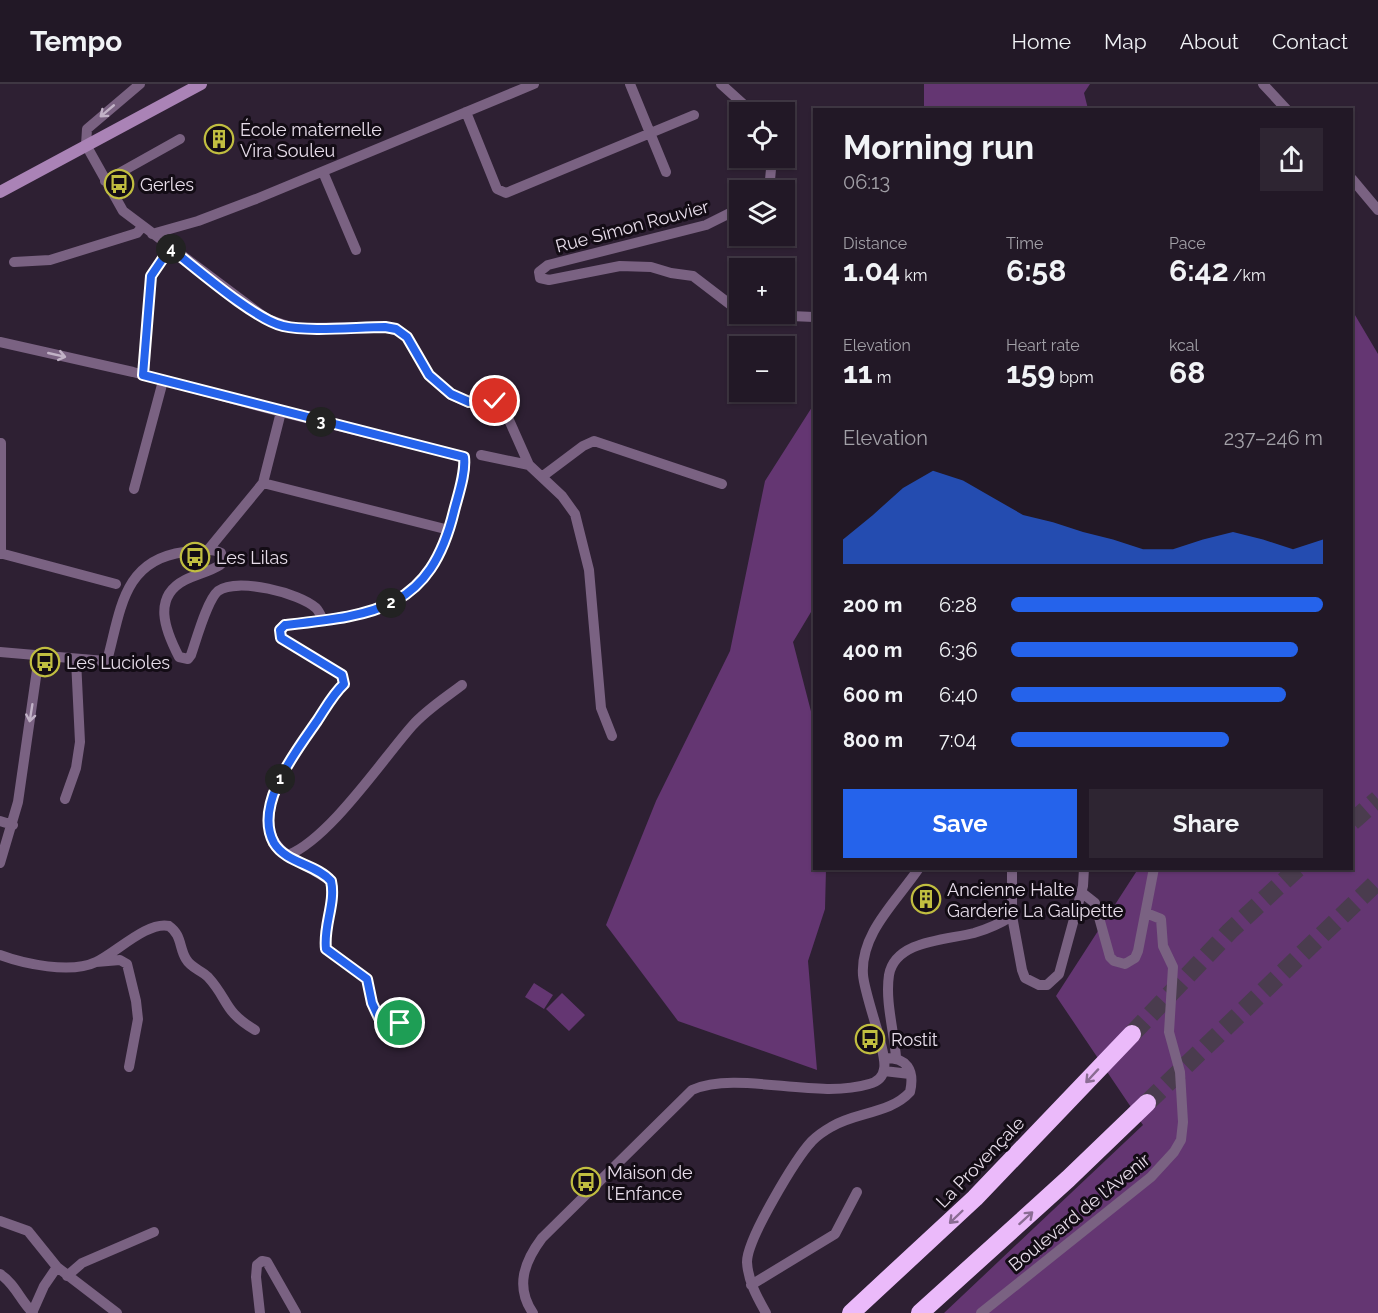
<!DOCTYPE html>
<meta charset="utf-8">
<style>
body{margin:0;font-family:Raleway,sans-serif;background:#2e2532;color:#f1f3f6;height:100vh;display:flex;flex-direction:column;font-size:22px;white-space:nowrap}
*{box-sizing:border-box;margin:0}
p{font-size:20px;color:#a2a0a7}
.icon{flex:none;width:33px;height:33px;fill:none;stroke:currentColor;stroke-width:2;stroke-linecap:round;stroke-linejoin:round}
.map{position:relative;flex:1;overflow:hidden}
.sheet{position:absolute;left:813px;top:24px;width:540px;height:762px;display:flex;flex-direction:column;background:#221826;border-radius:0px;box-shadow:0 2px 4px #0004,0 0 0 2px #3f3743}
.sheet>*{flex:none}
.controls{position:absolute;left:729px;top:18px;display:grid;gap:12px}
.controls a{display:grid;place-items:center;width:66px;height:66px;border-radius:0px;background:#221826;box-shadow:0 2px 4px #0004,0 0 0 2px #3f3743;font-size:30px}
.pin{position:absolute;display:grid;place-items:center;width:51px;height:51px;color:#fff;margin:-26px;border:3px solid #fff;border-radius:50%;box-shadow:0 2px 6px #0007}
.km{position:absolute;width:30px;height:30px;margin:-15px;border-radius:50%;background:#222;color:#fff;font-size:16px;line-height:30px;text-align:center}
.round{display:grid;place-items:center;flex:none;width:63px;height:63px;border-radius:0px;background:#2e2532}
.headline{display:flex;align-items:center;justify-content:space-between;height:102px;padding:0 30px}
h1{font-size:33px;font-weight:700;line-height:45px}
.stats{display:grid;grid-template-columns:repeat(3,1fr);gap:9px;height:102px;padding:6px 30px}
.stats div{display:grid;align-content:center}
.stats b{font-size:30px;font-weight:700}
.stats small{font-size:16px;font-weight:400}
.stats p{font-size:16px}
.chart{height:168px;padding:12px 30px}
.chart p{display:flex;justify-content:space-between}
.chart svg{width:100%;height:108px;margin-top:6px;fill:#2563eb;opacity:.7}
.button{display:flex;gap:12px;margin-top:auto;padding:12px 30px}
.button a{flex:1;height:69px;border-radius:0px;background:#2563eb;color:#fff;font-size:24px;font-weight:700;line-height:69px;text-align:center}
.button a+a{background:#2e2532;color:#f1f3f6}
ul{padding:0 30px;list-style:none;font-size:20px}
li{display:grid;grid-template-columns:96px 72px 1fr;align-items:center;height:45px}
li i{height:15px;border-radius:8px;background:#2563eb}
header{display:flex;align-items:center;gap:36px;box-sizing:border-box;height:84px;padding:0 30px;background:#221826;border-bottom:2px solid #3f3743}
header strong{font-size:28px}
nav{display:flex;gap:33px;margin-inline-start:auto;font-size:21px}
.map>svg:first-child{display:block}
.green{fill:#643672}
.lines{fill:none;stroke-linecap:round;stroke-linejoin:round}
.highway-tunnel{stroke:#4a3c4e;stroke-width:18;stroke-dasharray:18 9;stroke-linecap:butt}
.street{stroke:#7a6282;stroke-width:10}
.secondary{stroke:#aa83b6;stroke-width:12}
.highway{stroke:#ebbafa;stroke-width:18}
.oneway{stroke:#c1b2c6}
.oneway2{stroke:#8a6c93}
.route-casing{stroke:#fff;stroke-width:12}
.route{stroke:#2563eb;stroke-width:8}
.labels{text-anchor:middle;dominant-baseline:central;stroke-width:6;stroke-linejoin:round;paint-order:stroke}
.poi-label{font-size:18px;fill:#e7ddea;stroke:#130c15;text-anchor:start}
.street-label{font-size:18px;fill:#e7ddea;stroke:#130c15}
</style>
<header>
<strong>Tempo</strong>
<nav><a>Home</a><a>Map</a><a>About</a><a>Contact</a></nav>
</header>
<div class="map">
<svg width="1378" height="1229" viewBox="0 0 1378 1229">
<rect width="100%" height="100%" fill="#2e2033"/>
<path class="green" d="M924,0H1090L1084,9L1088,25H924Z
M1352,226L1378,270V1229H944L1143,1041L1056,912L1138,785L1352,784Z
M814,320V523L793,558L814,639V784L826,785L825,825L808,877L817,986L678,937L606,841L656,717L730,567L765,397Z
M534,899L553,911L544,925L525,913Z
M562,909L585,931L569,947L546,925Z"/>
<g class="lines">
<path class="highway-tunnel" d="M1352,738L1378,715
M1132,950L1230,847L1298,784
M1147,1019L1378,797"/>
<path class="street" d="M140,0L87,45L86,61L123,127L267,235L294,244L385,243L401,248L407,253L429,291L451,311L469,319L495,317L505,327L529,381L562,412L575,430L589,486L601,624L612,652
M630,0L666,88
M721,0L752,28
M1263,0L1287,26
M466,28L497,105L506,109L694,31
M323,88L356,166
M1352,95L1378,126
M105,97L180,55
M761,106L770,96L772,74
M740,124L706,141L548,181L539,188L540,194L549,196L620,182L651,183L671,189L693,192L740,228
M152,150L198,137L256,115L534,0
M14,178L50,176L137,149L142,143
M745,230L814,233
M0,258L133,288L281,328L464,373C467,389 458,411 454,427C430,527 374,530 285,541L280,545L281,554L342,591L344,600C332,611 323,627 314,641C293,672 241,741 288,771C329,755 382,676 412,642C426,626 445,614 462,601
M143,291L151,192L170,164
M1,359V470
M481,371L529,381
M543,392L583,362L594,357L722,400
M263,399L449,446
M134,405L163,297
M208,466L263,399L281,328
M0,469L116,500
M0,568L105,577L108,573C121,524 124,476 184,468C196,467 210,463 221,469L223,478L220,481C209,488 197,490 185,496C152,513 165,546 179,573L188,575L191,571C196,557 207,516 218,507C237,493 300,509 316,524C319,527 321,532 323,536
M65,715L76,684L80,658L76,576
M0,737L13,741
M288,771L331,797C336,819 323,842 326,865L367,895L372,919L379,934L400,939
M0,779L18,718L39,572
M1012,784V832L1022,886L1025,894L1039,901H1047L1059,890L1083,802L1084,784
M1081,808L1095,819L1110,873L1114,877L1125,880L1135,874L1138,867L1154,784
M0,871C24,880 71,890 96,878C116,869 147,837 169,842C182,851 179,864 186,875C191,884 201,886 208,893C229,916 223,927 255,946
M96,878L120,876L127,880L136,917L138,935L129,983
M896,973C894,947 885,917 889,891C895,856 947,856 974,849C988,845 1001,839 1012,832
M884,987L910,990
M0,1137L28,1147L57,1183L117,1229
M0,1190C15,1200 20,1216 33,1229
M67,1192L82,1179L154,1148
M751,1201L835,1150L857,1108
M32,1229L44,1202L57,1183
M260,1229L256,1193L257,1181L262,1177L267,1178L296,1229
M533,1229C515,1203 524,1178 542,1154L692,1006C738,986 816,1016 869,1000C877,998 883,993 884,985C888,970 865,914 863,891C860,849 897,817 919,784
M766,1229C757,1213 748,1197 747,1178C747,1155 796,1074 812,1057C818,1051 824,1047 831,1043C855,1028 890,1030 910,1008C915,986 907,973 884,974
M981,1229L1151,1093L1174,1068L1181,1056L1183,1038L1180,988L1169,948L1173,883L1163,862L1161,835L1146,829"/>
<path class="secondary" d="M0,108L201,0"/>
<path class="highway" d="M851,1229L975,1114L1132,950
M920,1229L1068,1095L1147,1019"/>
</g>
<defs><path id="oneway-shaft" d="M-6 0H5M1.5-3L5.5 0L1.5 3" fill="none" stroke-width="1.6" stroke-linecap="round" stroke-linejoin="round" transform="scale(1.5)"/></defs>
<g class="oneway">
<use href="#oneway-shaft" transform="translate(107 27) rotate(140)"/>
<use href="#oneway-shaft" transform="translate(57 271) rotate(13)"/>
<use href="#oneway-shaft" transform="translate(31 629) rotate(99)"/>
</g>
<g class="oneway2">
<use href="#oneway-shaft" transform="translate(1092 992) rotate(133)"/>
<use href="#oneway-shaft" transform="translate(956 1133) rotate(136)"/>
<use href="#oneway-shaft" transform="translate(1026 1134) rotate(-42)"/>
</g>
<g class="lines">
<g class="route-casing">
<path id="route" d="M400,939L379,934L372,919L367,895L326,865C323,842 336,819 331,797C316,780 286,779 274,759C253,721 297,666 317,637C325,625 333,610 344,600L342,591L281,554L280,546L285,541C375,531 430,526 454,427C458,411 466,389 464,373L143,291L151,192L170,164C196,184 254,235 283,242C309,248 357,243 385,243L396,245L407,253L429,291L451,310L469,318L495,317"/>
</g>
<use href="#route" class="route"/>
</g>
<defs>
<g id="building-ring" transform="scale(1.5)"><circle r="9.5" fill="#130c15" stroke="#c1be40" stroke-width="1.5"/><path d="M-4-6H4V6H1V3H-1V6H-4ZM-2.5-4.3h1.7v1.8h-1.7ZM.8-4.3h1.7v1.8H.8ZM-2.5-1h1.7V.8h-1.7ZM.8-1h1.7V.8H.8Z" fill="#c1be40"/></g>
<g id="bus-ring" transform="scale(1.5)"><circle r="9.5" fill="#130c15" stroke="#c1be40" stroke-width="1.5"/><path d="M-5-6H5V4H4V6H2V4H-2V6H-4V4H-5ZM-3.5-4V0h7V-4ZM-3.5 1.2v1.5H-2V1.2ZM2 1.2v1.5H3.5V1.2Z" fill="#c1be40"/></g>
</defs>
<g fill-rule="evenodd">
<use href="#building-ring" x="219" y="55"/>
<use href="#bus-ring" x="119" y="100"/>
<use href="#bus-ring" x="195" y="473"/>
<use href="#bus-ring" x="45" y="578"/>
<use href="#building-ring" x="926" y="815"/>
<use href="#bus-ring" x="870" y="955"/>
<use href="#bus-ring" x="586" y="1098"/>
</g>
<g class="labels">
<g class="poi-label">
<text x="240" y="45">École maternelle<tspan x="240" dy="21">Vira Souleu</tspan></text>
<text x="140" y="100">Gerles</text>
<text x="216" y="473">Les Lilas</text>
<text x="66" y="578">Les Lucioles</text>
<text x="947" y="805">Ancienne Halte<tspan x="947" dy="21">Garderie La Galipette</tspan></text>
<text x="891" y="955">Rostit</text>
<text x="607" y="1088">Maison de<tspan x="607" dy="21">l’Enfance</tspan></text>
</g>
<g class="street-label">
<text transform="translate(632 142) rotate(-15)">Rue Simon Rouvier</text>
<text transform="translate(980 1078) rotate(-46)">La Provençale</text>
<text transform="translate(1079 1128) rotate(-39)">Boulevard de l'Avenir</text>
</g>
</g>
</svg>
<div class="controls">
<a><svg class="icon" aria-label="locate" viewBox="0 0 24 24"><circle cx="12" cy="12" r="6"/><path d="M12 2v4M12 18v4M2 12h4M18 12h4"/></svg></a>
<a><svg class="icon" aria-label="layers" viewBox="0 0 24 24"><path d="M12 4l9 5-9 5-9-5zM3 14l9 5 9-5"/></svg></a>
<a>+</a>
<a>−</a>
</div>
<div class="pin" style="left:400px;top:939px;background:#1e9e55"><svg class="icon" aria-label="arrive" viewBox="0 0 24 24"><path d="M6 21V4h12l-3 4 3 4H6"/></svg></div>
<div class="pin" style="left:495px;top:317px;background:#d93025"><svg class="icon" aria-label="check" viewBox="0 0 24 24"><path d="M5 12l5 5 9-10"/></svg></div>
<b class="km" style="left:280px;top:695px">1</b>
<b class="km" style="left:391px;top:519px">2</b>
<b class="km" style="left:321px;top:338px">3</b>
<b class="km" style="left:171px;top:165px">4</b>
<section class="sheet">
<div class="headline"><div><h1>Morning run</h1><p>06:13</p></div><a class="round"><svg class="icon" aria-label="share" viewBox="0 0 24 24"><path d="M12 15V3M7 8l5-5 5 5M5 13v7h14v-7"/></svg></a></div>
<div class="stats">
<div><p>Distance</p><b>1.04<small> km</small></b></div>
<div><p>Time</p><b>6:58</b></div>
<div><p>Pace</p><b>6:42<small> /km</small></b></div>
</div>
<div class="stats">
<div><p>Elevation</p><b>11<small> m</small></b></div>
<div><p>Heart rate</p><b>159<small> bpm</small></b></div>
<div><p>kcal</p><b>68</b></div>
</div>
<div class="chart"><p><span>Elevation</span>237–246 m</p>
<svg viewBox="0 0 160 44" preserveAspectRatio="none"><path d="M0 44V34L10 24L20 13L30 6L40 10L50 17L60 24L70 27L80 31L90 34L100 38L110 38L120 34L130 31L140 34L150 38L160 34V44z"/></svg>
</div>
<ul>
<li><b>200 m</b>6:28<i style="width:100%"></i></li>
<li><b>400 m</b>6:36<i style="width:92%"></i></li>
<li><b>600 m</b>6:40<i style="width:88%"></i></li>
<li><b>800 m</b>7:04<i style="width:70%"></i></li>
</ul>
<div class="button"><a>Save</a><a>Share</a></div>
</section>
</div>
